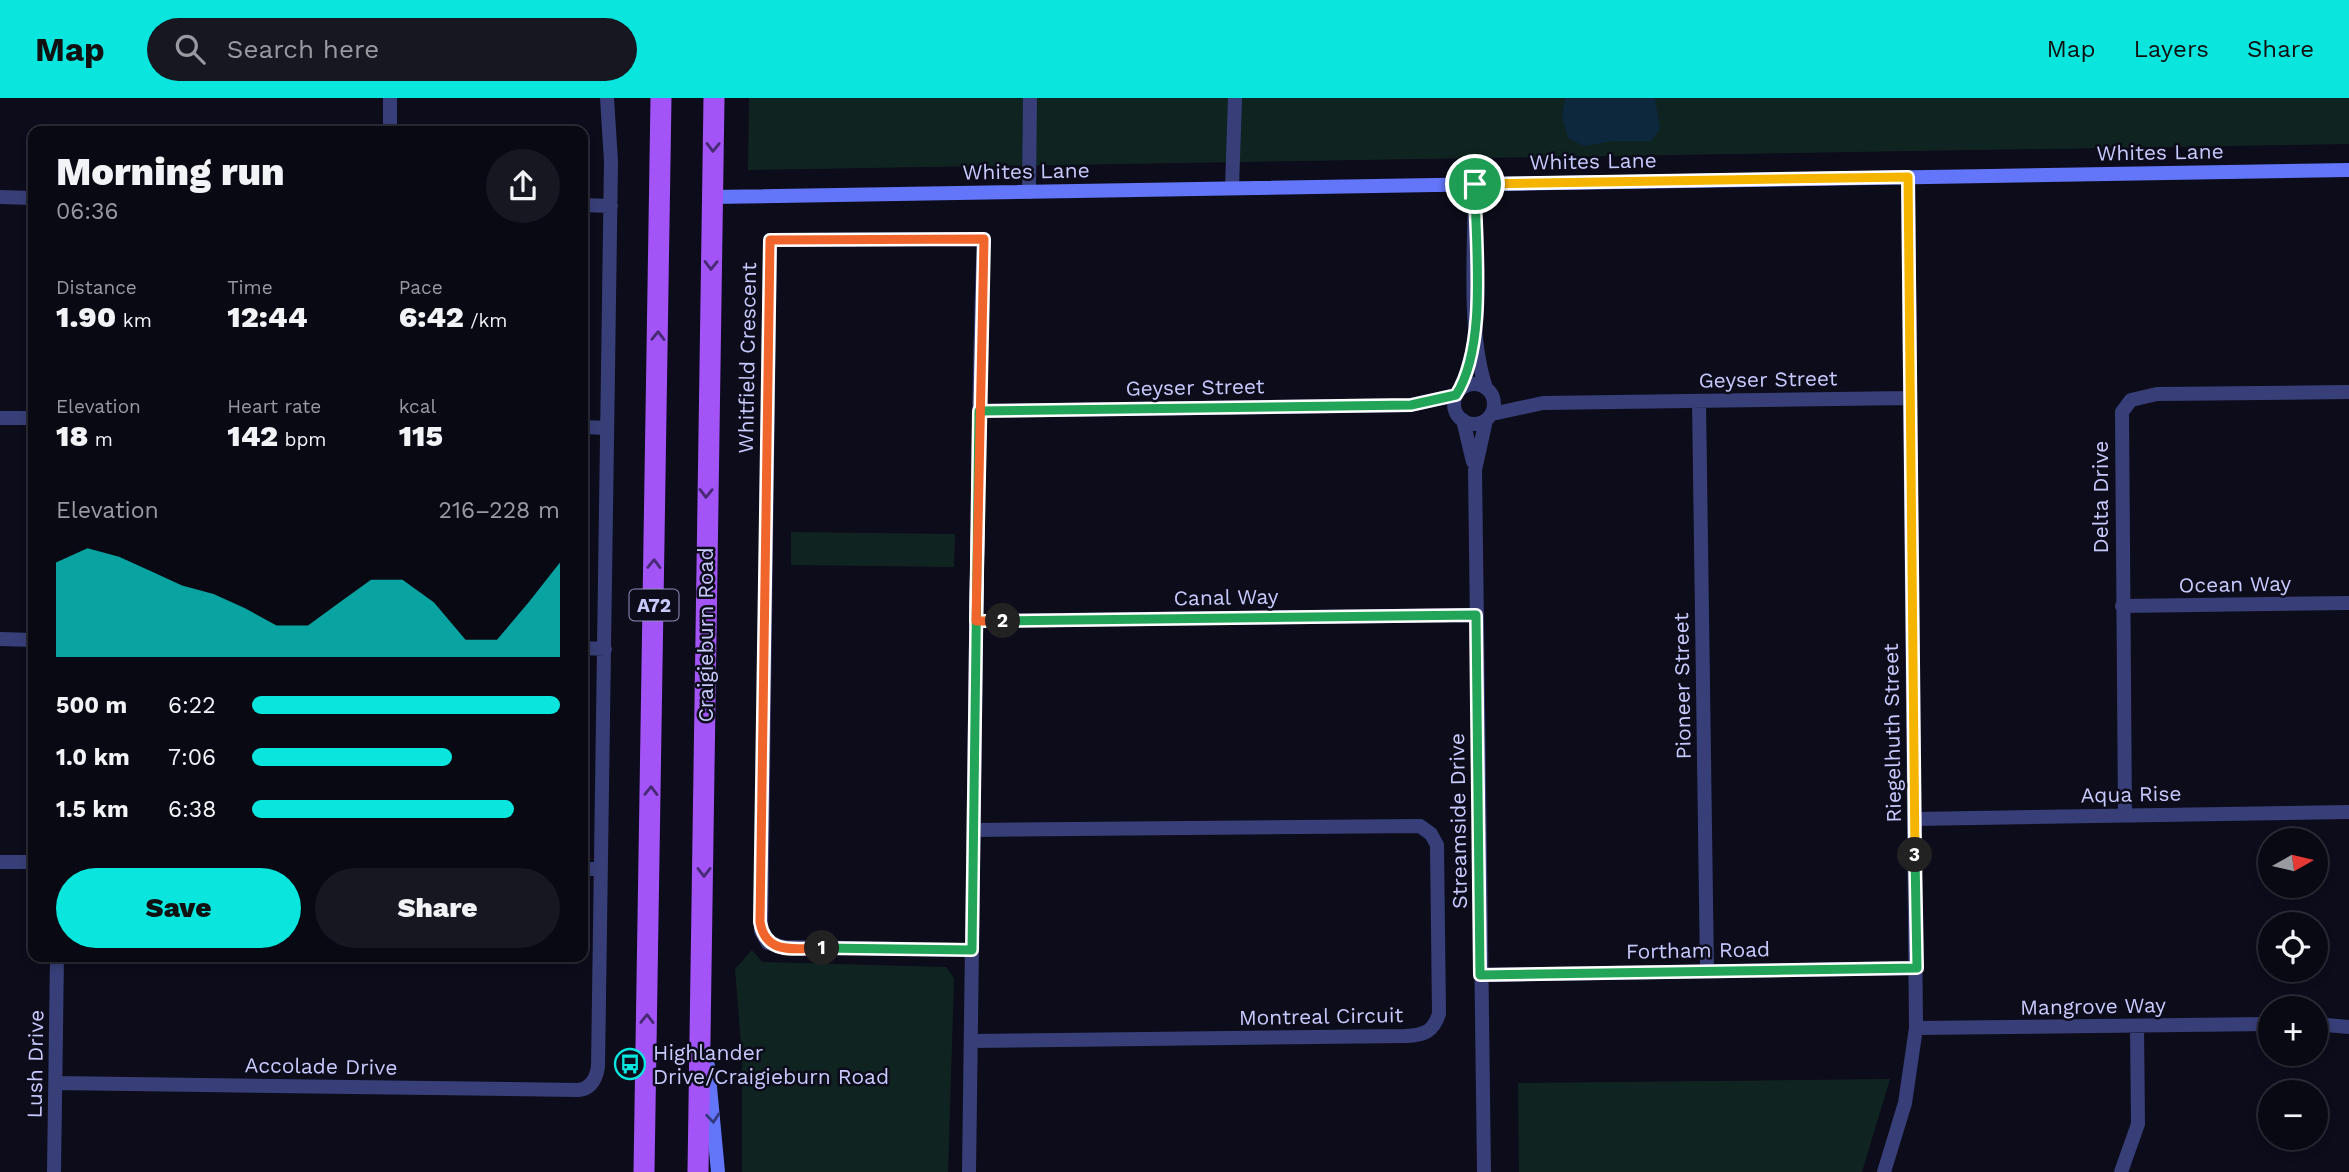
<!DOCTYPE html>
<meta charset="utf-8">
<style>
body{margin:0;font-family:"Work Sans",sans-serif;background:#171722;color:#f1f3f6;height:100vh;display:flex;flex-direction:column;font-size:26px;white-space:nowrap}
*{box-sizing:border-box;margin:0}
p{font-size:23px;color:#999aa0}
.icon{flex:none;width:38px;height:38px;fill:none;stroke:currentColor;stroke-width:2;stroke-linecap:round;stroke-linejoin:round}
.map{position:relative;flex:1;overflow:hidden}
.sheet{position:absolute;left:28px;top:28px;width:560px;height:836px;display:flex;flex-direction:column;background:#090914;border-radius:14px;box-shadow:0 4px 10px #0003,0 0 0 2px #292a34}
.sheet>*{flex:none}
.needle{width:46px;rotate:82deg}
.tools{position:absolute;left:2258px;top:730px;display:grid;gap:14px}
.tools a{display:grid;place-items:center;width:70px;height:70px;border-radius:50%;background:#090914;box-shadow:0 4px 10px #0003,0 0 0 2px #292a34;font-size:35px}
.pin{position:absolute;display:grid;place-items:center;width:60px;height:60px;color:#fff;margin:-30px;border:4px solid #fff;border-radius:50%;box-shadow:0 2px 7px #0007}
.km{position:absolute;width:35px;height:35px;margin:-18px;border-radius:50%;background:#222;color:#fff;font-size:19px;line-height:35px;text-align:center}
.round{display:grid;place-items:center;flex:none;width:74px;height:74px;border-radius:37px;background:#171722}
.head{display:flex;align-items:center;justify-content:space-between;height:119px;padding:0 28px}
h1{font-size:38px;font-weight:800;line-height:52px}
.metrics{display:grid;grid-template-columns:repeat(3,1fr);gap:10px;height:119px;padding:7px 28px}
.metrics div{display:grid;align-content:center}
.metrics b{font-size:30px;font-weight:800}
.metrics small{font-size:19px;font-weight:400}
.metrics p{font-size:19px}
.chart{height:196px;padding:14px 28px}
.chart p{display:flex;justify-content:space-between}
.chart svg{width:100%;height:126px;margin-top:7px;fill:#0ae6dd;opacity:.7}
.action{display:flex;gap:14px;margin-top:auto;padding:14px 28px}
.action a{flex:1;height:80px;border-radius:42px;background:#0ae6dd;color:#111;font-size:28px;font-weight:800;line-height:80px;text-align:center}
.action a+a{background:#171722;color:#f1f3f6}
ul{padding:0 28px;list-style:none;font-size:23px}
li{display:grid;grid-template-columns:112px 84px 1fr;align-items:center;height:52px}
li i{height:18px;border-radius:9px;background:#0ae6dd}
header{display:flex;align-items:center;gap:42px;box-sizing:border-box;height:98px;padding:0 35px;background:#0ae6dd;color:#111}
header strong{font-size:33px}
nav{display:flex;gap:38px;margin-inline-start:auto;font-size:24px}
.search{width:490px;height:63px;background:#171722;display:flex;align-items:center;gap:18px;box-sizing:border-box;padding:0 24px;border-radius:38px;color:#999aa0;font-size:26px}
.map>svg:first-child{display:block}
.green{fill:#0f2420}
.water{fill:#0d273d}
.lines{fill:none;stroke-linecap:round;stroke-linejoin:round}
.street{stroke:#383f78;stroke-width:14}
.secondary{stroke:#6375f8;stroke-width:14}
.primary{stroke:#a354f7;stroke-width:21}
.oneway{stroke:#482973}
.oneway2{stroke:#333b7e}
.split-1-casing{stroke:#fff;stroke-width:14}
.split-2-casing{stroke:#fff;stroke-width:14}
.split-3-casing{stroke:#fff;stroke-width:14}
.split-4-casing{stroke:#fff;stroke-width:14}
.split-1{stroke:#22a559;stroke-width:9}
.split-2{stroke:#f0652b;stroke-width:9}
.split-3{stroke:#22a559;stroke-width:9}
.split-4{stroke:#f5b400;stroke-width:9}
.labels{text-anchor:middle;dominant-baseline:central;stroke-width:5;stroke-linejoin:round;paint-order:stroke}
.shield{fill:#0c0c1b;stroke:#9090b9;stroke-width:2}
.shield-label{font-size:19px;font-weight:bold;fill:#c8c9fd}
.street-label{font-size:21px;fill:#c8c9fd;stroke:#0c0c1b}
.poi-label{font-size:21px;fill:#c8c9fd;stroke:#0c0c1b;text-anchor:start}
</style>
<header>
<strong>Map</strong>
<div class="search"><svg class="icon" aria-label="search" viewBox="0 0 24 24"><circle cx="10" cy="10" r="6"/><path d="M15 15l6 6"/></svg>Search here</div>
<nav><a>Map</a><a>Layers</a><a>Share</a></nav>
</header>
<div class="map">
<svg width="2349" height="1074" viewBox="0 0 2349 1074">
<rect width="100%" height="100%" fill="#0c0c1b"/>
<path class="green" d="M749,0H2349V46L748,72Z
M791,434L955,436L954,469L791,467Z
M752,852L762,864L946,869L954,880L948,1074H742V957L735,871Z
M1890,981L1862,1074H1519L1518,985Z"/>
<path class="water" d="M1565,0H1655L1660,31L1651,43H1613L1584,48L1568,40L1562,18Z"/>
<g class="lines">
<path class="street" d="M390,33V0
M1475,86C1475,146 1467,234 1486,290
M1232,90L1235,0
M1029,94L1030,0
M0,99L33,100
M583,107L611,108
M1454 306a20 20 0 1 1 40 0a20 20 0 1 1-40 0Z
M1462,290L1473,251
M1699,303L1707,873
M979,313L1411,307L1456,297
M1492,316L1543,305L1909,300
M0,320H33
M1463,322L1473,364
M583,329L607,330
M2122,508L2349,505
M976,523L1477,517
M0,541L33,542
M583,550L605,551
M2125,717L2122,314L2131,302L2157,296L2349,294
M1914,721L2349,714
M0,764H33
M583,771H601
M1480,877L1917,870
M2315,926L2349,929
M1916,930L2270,926
M971,943L1406,938C1424,937 1433,934 1439,916L1437,747L1431,736L1420,728L974,732
M56,985L578,992C591,991 596,981 598,969L611,63L607,0
M54,1074L57,859
M969,1074C972,871 974,668 977,464C979,356 979,249 984,141L770,142L761,833L768,845L784,849L972,852
M1484,1074L1475,372L1486,322
M1884,1074L1905,1005L1916,930L1908,79
M2121,1074L2138,1026L2137,928"/>
<path class="secondary" d="M712,99L2349,72
M708,968L718,1074"/>
<path class="primary" d="M644,1074L661,0
M698,1074L714,0"/>
</g>
<defs><path id="oneway-chevron" d="M-2-3.5L2.5 0L-2 3.5" fill="none" stroke-width="1.6" stroke-linecap="round" stroke-linejoin="round" transform="scale(1.75)"/></defs>
<g class="oneway">
<use href="#oneway-chevron" transform="translate(713 49) rotate(91)"/>
<use href="#oneway-chevron" transform="translate(711 167) rotate(91)"/>
<use href="#oneway-chevron" transform="translate(658 238) rotate(-89)"/>
<use href="#oneway-chevron" transform="translate(706 395) rotate(91)"/>
<use href="#oneway-chevron" transform="translate(654 466) rotate(-89)"/>
<use href="#oneway-chevron" transform="translate(651 693) rotate(-89)"/>
<use href="#oneway-chevron" transform="translate(704 774) rotate(90)"/>
<use href="#oneway-chevron" transform="translate(647 921) rotate(-89)"/>
</g>
<use class="oneway2" href="#oneway-chevron" transform="translate(713 1020) rotate(84)"/>
<g class="lines">
<g class="split-1-casing">
<path id="split-1" d="M822,850L972,852L979,313L1411,307L1456,297C1488,247 1475,146 1475,86"/>
</g>
<g class="split-2-casing">
<path id="split-2" d="M822,850C795,850 766,858 760,824L770,142L984,141L976,523H1003"/>
</g>
<g class="split-3-casing">
<path id="split-3" d="M1003,523L1476,517L1480,877L1917,870L1915,757"/>
</g>
<g class="split-4-casing">
<path id="split-4" d="M1475,86L1908,79L1915,757"/>
</g>
<use href="#split-1" class="split-1"/>
<use href="#split-2" class="split-2"/>
<use href="#split-3" class="split-3"/>
<use href="#split-4" class="split-4"/>
</g>
<defs>
<g id="bus-ring" transform="scale(1.575)"><circle r="9.5" fill="#0c0c1b" stroke="#0ae6dd" stroke-width="1.5"/><path d="M-5-6H5V4H4V6H2V4H-2V6H-4V4H-5ZM-3.5-4V0h7V-4ZM-3.5 1.2v1.5H-2V1.2ZM2 1.2v1.5H3.5V1.2Z" fill="#0ae6dd"/></g>
</defs>
<g fill-rule="evenodd">
<use href="#bus-ring" x="630" y="966"/>
</g>
<g class="labels">
<rect class="shield" x="629.5" y="491.5" width="49" height="31" rx="5"/>
<g class="shield-label">
<text x="654" y="507">A72</text>
</g>
<g class="street-label">
<text transform="translate(2160 54) rotate(-1)">Whites Lane</text>
<text transform="translate(1593 63) rotate(-1)">Whites Lane</text>
<text transform="translate(1026 73) rotate(-1)">Whites Lane</text>
<text transform="translate(747 260) rotate(-89)">Whitfield Crescent</text>
<text transform="translate(1768 281) rotate(-1)">Geyser Street</text>
<text transform="translate(1195 289) rotate(-1)">Geyser Street</text>
<text transform="translate(2100 399) rotate(-90)">Delta Drive</text>
<text transform="translate(2235 486) rotate(-1)">Ocean Way</text>
<text transform="translate(1226 499) rotate(-1)">Canal Way</text>
<text transform="translate(705 537) rotate(-90)">Craigieburn Road</text>
<text transform="translate(1682 588) rotate(-91)">Pioneer Street</text>
<text transform="translate(1892 635) rotate(-91)">Riegelhuth Street</text>
<text transform="translate(2131 696) rotate(-1)">Aqua Rise</text>
<text transform="translate(1458 723) rotate(-91)">Streamside Drive</text>
<text transform="translate(1698 852) rotate(-1)">Fortham Road</text>
<text transform="translate(2093 908) rotate(-1)">Mangrove Way</text>
<text transform="translate(1321 918) rotate(-1)">Montreal Circuit</text>
<text transform="translate(35 966) rotate(-89)">Lush Drive</text>
<text transform="translate(321 968) rotate(1)">Accolade Drive</text>
</g>
<g class="poi-label">
<text x="653" y="954">Highlander<tspan x="653" dy="24">Drive/Craigieburn Road</tspan></text>
</g>
</g>
</svg>
<div class="tools">
<a><svg class="needle" viewBox="-14 -14 28 28"><path d="M0-13l5 13h-10z" fill="#e53935"/><path d="M0 13l5-13h-10z" fill="#999aa0"/></svg></a>
<a><svg class="icon" aria-label="locate" viewBox="0 0 24 24"><circle cx="12" cy="12" r="6"/><path d="M12 2v4M12 18v4M2 12h4M18 12h4"/></svg></a>
<a>+</a>
<a>−</a>
</div>
<div class="pin" style="left:1475px;top:86px;background:#1e9e55"><svg class="icon" aria-label="arrive" viewBox="0 0 24 24"><path d="M6 21V4h12l-3 4 3 4H6"/></svg></div>
<b class="km" style="left:822px;top:850px">1</b>
<b class="km" style="left:1003px;top:523px">2</b>
<b class="km" style="left:1915px;top:757px">3</b>
<section class="sheet">
<div class="head"><div><h1>Morning run</h1><p>06:36</p></div><a class="round"><svg class="icon" aria-label="share" viewBox="0 0 24 24"><path d="M12 15V3M7 8l5-5 5 5M5 13v7h14v-7"/></svg></a></div>
<div class="metrics">
<div><p>Distance</p><b>1.90<small> km</small></b></div>
<div><p>Time</p><b>12:44</b></div>
<div><p>Pace</p><b>6:42<small> /km</small></b></div>
</div>
<div class="metrics">
<div><p>Elevation</p><b>18<small> m</small></b></div>
<div><p>Heart rate</p><b>142<small> bpm</small></b></div>
<div><p>kcal</p><b>115</b></div>
</div>
<div class="chart"><p><span>Elevation</span>216–228 m</p>
<svg viewBox="0 0 160 44" preserveAspectRatio="none"><path d="M0 44V11L10 6L20 9L30 14L40 19L50 22L60 27L70 33L80 33L90 25L100 17L110 17L120 25L130 38L140 38L150 25L160 11V44z"/></svg>
</div>
<ul>
<li><b>500 m</b>6:22<i style="width:100%"></i></li>
<li><b>1.0 km</b>7:06<i style="width:65%"></i></li>
<li><b>1.5 km</b>6:38<i style="width:85%"></i></li>
</ul>
<div class="action"><a>Save</a><a>Share</a></div>
</section>
</div>
